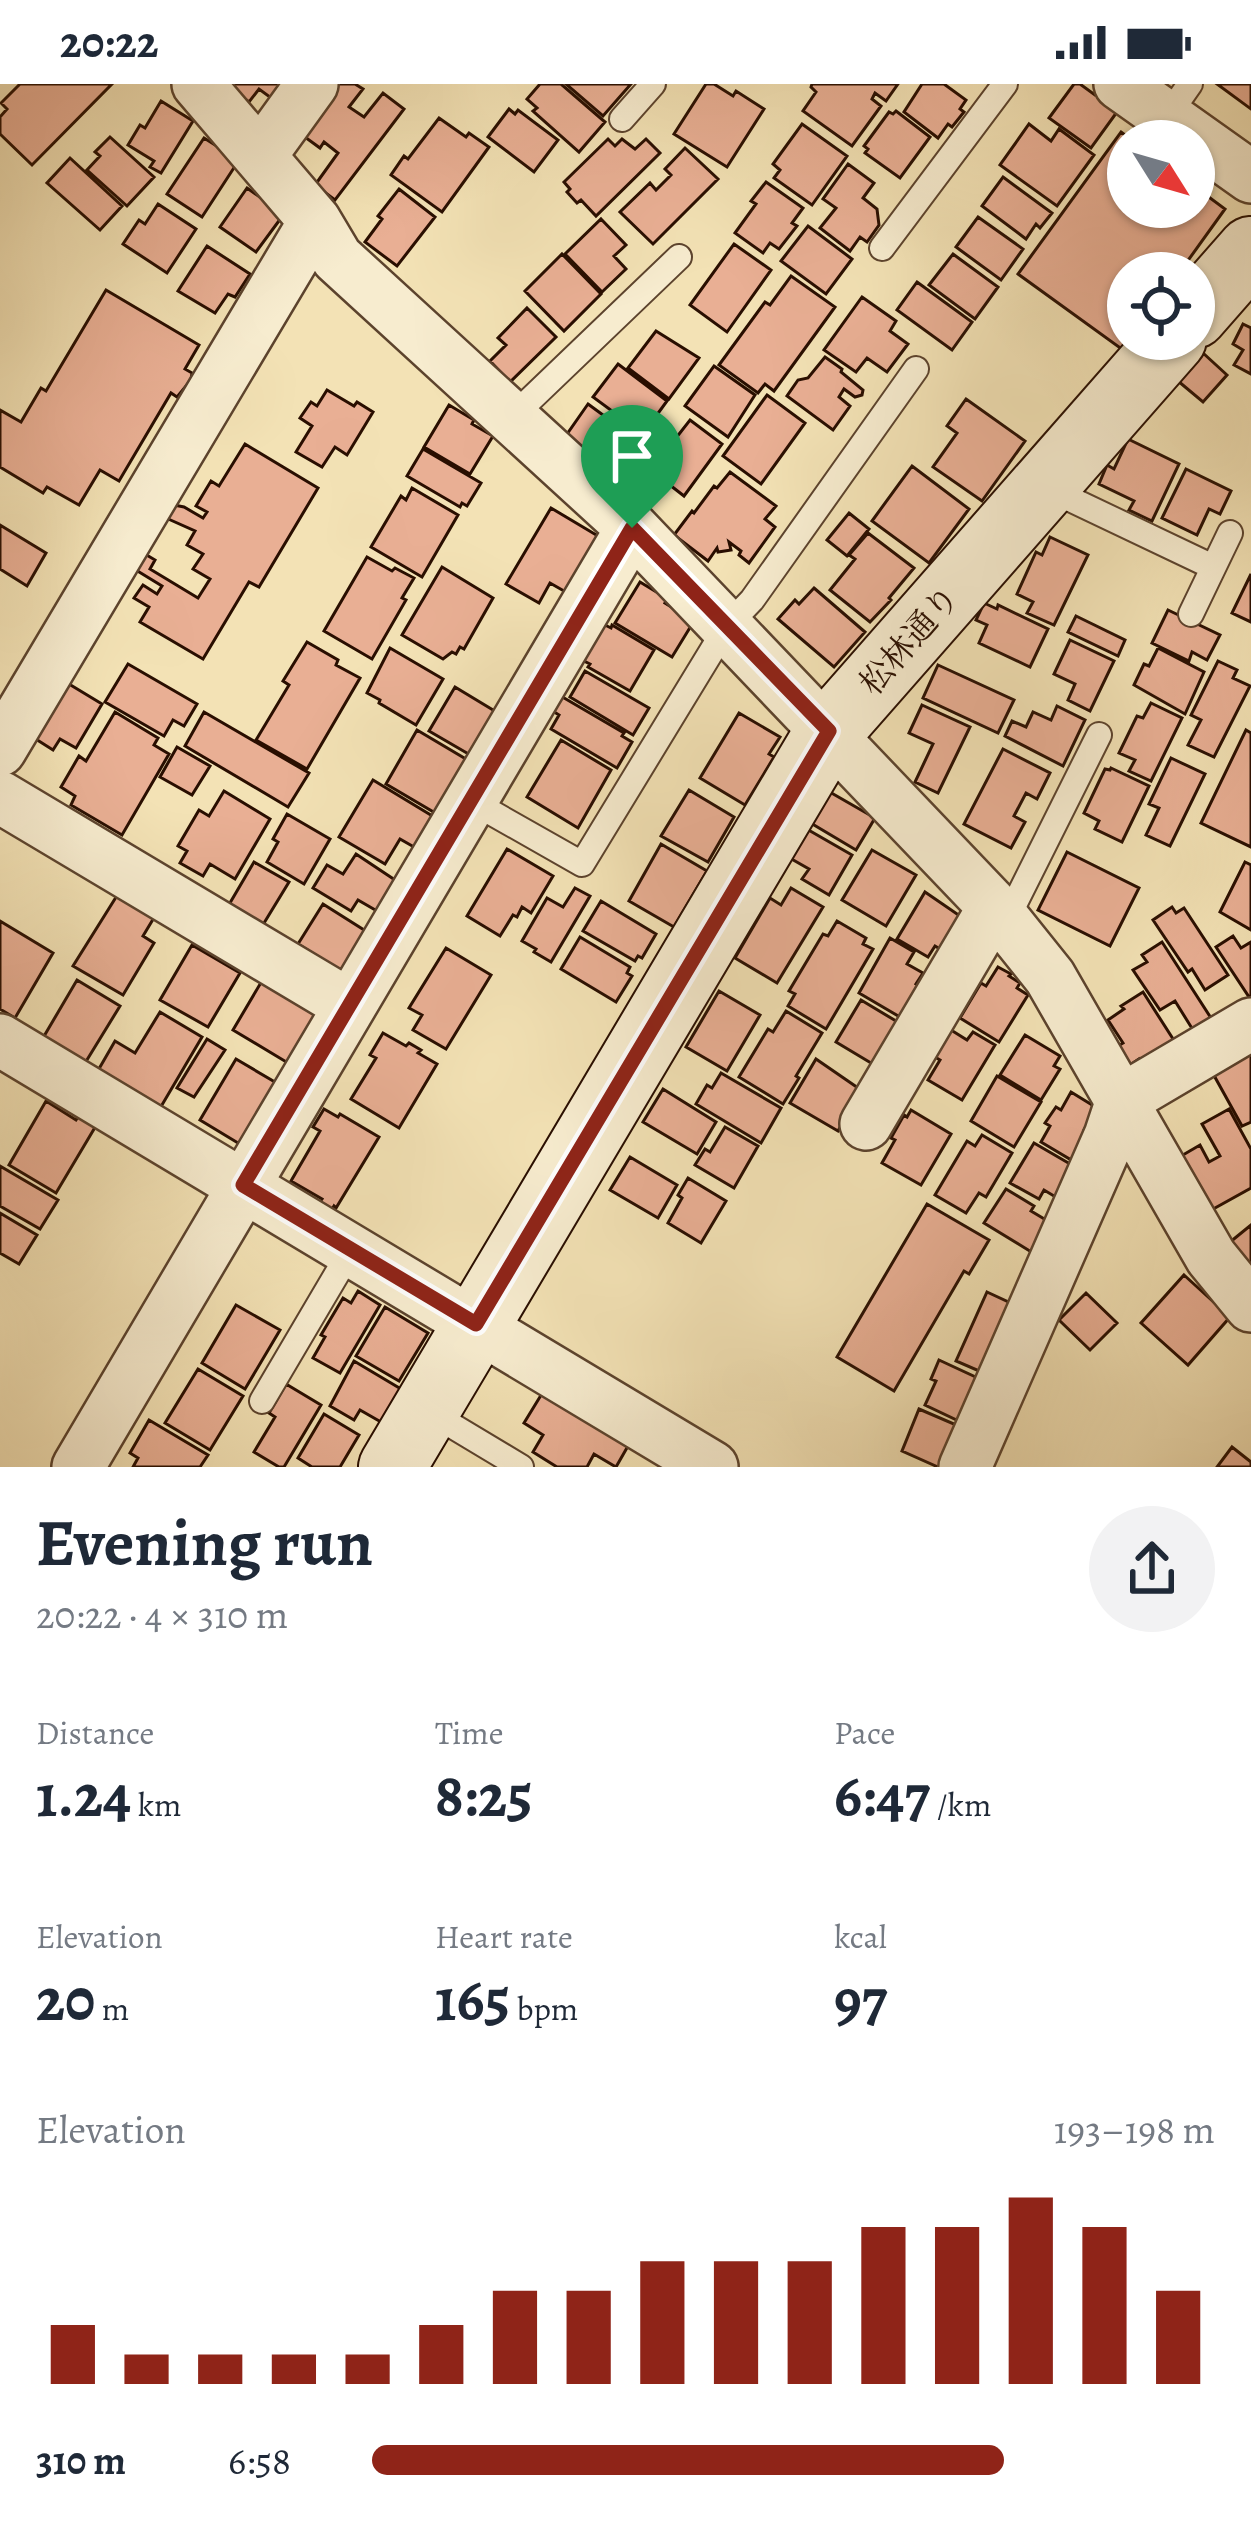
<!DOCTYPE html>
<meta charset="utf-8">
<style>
body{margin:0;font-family:Alegreya,"Noto Serif JP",serif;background:#f2f2f3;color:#1f2937;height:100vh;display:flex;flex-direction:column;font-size:45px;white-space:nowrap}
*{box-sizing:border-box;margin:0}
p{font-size:39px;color:#747a83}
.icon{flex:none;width:66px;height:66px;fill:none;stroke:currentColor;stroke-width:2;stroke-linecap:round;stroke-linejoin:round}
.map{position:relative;height:1383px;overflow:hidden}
.details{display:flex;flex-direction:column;background:#fff;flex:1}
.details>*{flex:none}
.needle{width:78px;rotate:127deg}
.controls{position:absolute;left:1107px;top:36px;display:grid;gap:24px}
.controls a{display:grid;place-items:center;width:108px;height:108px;border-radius:50%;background:#fff;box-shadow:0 3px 9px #0004;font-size:60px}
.pin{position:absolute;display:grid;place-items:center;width:102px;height:102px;color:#fff;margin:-123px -51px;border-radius:50% 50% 50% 0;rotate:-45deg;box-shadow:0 0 12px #0007}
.pin .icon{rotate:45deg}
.round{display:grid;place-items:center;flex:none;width:126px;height:126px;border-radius:63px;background:#f2f2f3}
.headline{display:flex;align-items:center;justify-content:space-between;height:204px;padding:0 36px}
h1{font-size:66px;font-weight:600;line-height:90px}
.figures{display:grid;grid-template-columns:repeat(3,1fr);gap:18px;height:204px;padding:12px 36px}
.figures div{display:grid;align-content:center}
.figures b{font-size:60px;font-weight:600}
.figures small{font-size:33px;font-weight:400}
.figures p{font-size:33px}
.chart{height:336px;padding:24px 36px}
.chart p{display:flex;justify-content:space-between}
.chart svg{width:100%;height:216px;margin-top:12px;stroke:#8f2418;stroke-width:6}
ul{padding:0 36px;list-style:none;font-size:39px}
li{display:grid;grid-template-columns:192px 144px 1fr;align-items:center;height:90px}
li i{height:30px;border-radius:15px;background:#8f2418}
.status{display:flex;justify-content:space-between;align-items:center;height:84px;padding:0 60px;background:#fff;direction:ltr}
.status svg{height:33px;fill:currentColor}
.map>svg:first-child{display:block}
.building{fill:#e9af94;stroke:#290e00;stroke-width:3}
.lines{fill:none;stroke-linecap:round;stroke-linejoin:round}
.lane-casing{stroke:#5c432d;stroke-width:28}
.street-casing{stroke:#5c432d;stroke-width:56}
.secondary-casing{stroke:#290e00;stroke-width:70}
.lane{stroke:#f7eccf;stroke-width:24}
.street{stroke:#f7eccf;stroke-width:51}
.secondary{stroke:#f7eccf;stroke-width:66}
.route-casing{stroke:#fff;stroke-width:24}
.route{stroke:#8f2418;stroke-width:15}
.labels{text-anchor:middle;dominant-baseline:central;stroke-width:9;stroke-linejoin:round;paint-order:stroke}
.street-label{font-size:33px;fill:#290e00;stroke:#f7eccf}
</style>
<div class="status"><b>20:22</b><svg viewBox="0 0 49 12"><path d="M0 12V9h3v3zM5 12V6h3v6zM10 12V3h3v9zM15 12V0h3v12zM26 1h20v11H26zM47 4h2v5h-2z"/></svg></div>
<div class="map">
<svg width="1251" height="1383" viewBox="0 0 1251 1383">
<rect width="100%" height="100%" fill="#f3e2b5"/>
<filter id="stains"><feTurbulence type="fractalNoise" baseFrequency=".00167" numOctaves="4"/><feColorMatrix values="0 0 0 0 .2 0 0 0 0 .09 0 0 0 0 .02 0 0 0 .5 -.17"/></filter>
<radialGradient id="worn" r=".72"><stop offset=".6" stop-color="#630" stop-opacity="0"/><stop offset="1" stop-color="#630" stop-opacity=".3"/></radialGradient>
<path class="building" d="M20,0H112L32,81L0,50V33L7,25L1,19Z
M225,0H292L278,19L259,5L249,18Z
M333,0H355L363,5L349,23L364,33L383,9L404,25L335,116L315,101L338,69L324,58L320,64L298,48Z
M540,0H561L605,38L579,68L533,27L537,24L527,15Z
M566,0H631L603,32Z
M706,0H714L733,12L736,7L764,25L727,83L674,50Z
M898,0L886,17L875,9L872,15L881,22L852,62L803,27L816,8L811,3L812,0Z
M922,0H944L966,16L960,25L964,28L952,43L948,40L938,54L904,28Z
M1074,0H1080L1095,11L1099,6L1117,28L1091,64L1049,34Z
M1217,0H1251V25Z
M161,17L193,37L161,89L150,83L154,77L128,61L140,41L145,44Z
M509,25L515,30L518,26L558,56L534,88L488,53Z
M896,27L930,53L900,94L865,69L868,65L864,62L889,28L893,30Z
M439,34L466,53L469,49L489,63L442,128L391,91L404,72L408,75Z
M802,40L847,72L812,121L774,94L780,86L773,80Z
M1029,40L1051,57L1059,45L1094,71L1057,122L1000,81Z
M1121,48L1133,57H1128V123H1194V102L1225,125L1179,189H1128V255H1131L1123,266L1018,190Z
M110,53L154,93L127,122L87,86L100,72L95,68Z
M204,54L239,76L202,133L167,110Z
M608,55L615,62L622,55L635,65L646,55L660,69L596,132L581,116L577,119L567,108L570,105L564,98Z
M685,64L718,95L653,160L620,128L650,99L656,106L671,91L665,85Z
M70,74L122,122L100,146L47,99Z
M848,80L874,99L863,114L877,125L879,141L867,158L860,153L850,167L820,144L836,124L823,115Z
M1003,93L1052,129L1040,144L1036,140L1026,155L982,122Z
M766,98L803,124L792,139L797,142L779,165L770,159L763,169L735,149L756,120L751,117Z
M247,104L284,130L256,168L220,143Z
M399,105L435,133L397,182L365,158L382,135L378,132Z
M158,120L196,145L167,189L123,160L139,136L145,140Z
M978,133L1023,165L1001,196L956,163Z
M601,135L626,161L614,172L626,185L602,208L565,170Z
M808,142L852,175L826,210L781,177Z
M734,160L771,186L727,248L690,221Z
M207,162L250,190L235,213L228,210L215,229L178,207Z
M562,170L601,210L564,247L525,207Z
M953,170L998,203L975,235L929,201Z
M791,192L835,223L774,307L765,300L758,309L719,281L765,218L770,221Z
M917,198L972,238L952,266L897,226Z
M106,206L199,261L185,285L192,289L191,296L177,313L171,309L119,397L100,386L79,421L47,403L43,409L0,383V326L21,338L41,304L46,307Z
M862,213L896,237L890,247L908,260L887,288L867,274L856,288L824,266Z
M527,224L556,253L510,298L490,277L506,261L498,254Z
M1243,240L1251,244V290L1234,281L1243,266L1233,260Z
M656,247L699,274L669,315L628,284Z
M1203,269L1227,291L1203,318L1178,297Z
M825,273L842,285L841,288L863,306L862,311L855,313L844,305L839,313L850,322L833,346L787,312L798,296L808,294Z
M618,280L667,317L643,350L593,313Z
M714,282L755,311L728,353L685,322Z
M327,306L354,322L357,318L373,328L347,371L335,363L322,383L296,368L312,342L300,334L311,318L317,322Z
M767,311L805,339L761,400L723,372Z
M966,315L1025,357L982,417L933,383L957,349L947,342Z
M588,320L637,356L627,369L630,371L614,393L565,353Z
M449,321L474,336L472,340L493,352L470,390L424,363Z
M690,336L722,360L684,412L657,391L671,373L665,368Z
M1128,355L1179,380L1152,437L1129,426L1134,417L1099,400L1107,381L1114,385Z
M245,360L318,404L259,503L249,498L203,575L140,538L149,523L134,514L143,501L157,510L162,502L131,483L140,467L155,476L150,485L198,514L210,495L193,485L203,470L187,461L195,447L166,434L169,420L184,423L203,434L207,428L196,422L211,397L219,402Z
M423,365L481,399L467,422L462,419L460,423L407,392Z
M912,382L969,425L929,479L872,437Z
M1186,385L1231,407L1220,430L1209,425L1197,451L1162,434Z
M730,388L776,422L765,435L775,443L749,479L739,471L741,467L729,458L731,466L718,468L717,464L708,477L674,451L692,427L694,429L714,402L717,404Z
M412,404L458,431L422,493L371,463L401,412L406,416Z
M551,424L603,455L571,511L550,499L539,519L506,500Z
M849,429L869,445L847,472L827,456Z
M0,441L46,469L27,502L0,485Z
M868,449L914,484L889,514L891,516L870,538L830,506L855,475L849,471Z
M1050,453L1088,471L1054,541L1027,529L1033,518L1017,510L1036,468L1042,471Z
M367,473L392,487L395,484L414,494L402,514L406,516L372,575L324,547Z
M442,483L493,514L464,565L460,563L456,570L452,568L443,575L402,551Z
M1251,490V538L1232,529Z
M640,498L668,515L665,519L694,537L672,573L615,539Z
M814,504L865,548L834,583L778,535L795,516L799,520Z
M984,519L997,525L998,521L1048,545L1030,583L979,559L987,541L976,536Z
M1168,526L1220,551L1207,576L1192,568L1189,577L1152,559Z
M1076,532L1125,556L1118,572L1068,548Z
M603,540L611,544L612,541L654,566L630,607L588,583L590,580L582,576Z
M1070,556L1114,577L1090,627L1068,616L1075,600L1054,590Z
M307,558L338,576L336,581L360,594L307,685L256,656L289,601L283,597Z
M390,564L443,595L416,641L379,619L380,616L367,609Z
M1158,564L1204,588L1185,630L1134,601L1144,580L1149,582Z
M1218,577L1237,586L1233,594L1250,602L1214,673L1188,661L1201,636L1191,631Z
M128,580L197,620L184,642L173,636L164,652L105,618Z
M938,581L1014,616L998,649L923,614Z
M585,587L649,624L633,651L570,613Z
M64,597L102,620L76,664L60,655L53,666L31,652Z
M455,603L498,629L472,672L429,647Z
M559,611L624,649L622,652L632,658L617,684L551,645L559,631L551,626Z
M1151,619L1182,634L1151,697L1129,687L1135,676L1119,669L1137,632L1143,634Z
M922,621L970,643L938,709L915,698L933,660L909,649Z
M1057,622L1085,636L1063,682L1005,652L1012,637L1026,643L1033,628L1051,636Z
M115,628L158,654L154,661L169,670L122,751L71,721L75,712L61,703L79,672L86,677Z
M204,628L309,689L288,723L185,662Z
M739,629L780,653L769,670L774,673L745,721L700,694Z
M417,646L476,681L437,730L386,700Z
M1246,646L1251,649V763L1201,739Z
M561,656L611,686L578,744L527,713Z
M177,663L210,682L192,711L160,693Z
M1003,665L1050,689L1037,715L1026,709L1014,732L1025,738L1011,764L964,740Z
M1171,674L1205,690L1170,762L1146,751L1159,724L1149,720Z
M1111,684L1149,702L1122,758L1095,745L1099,737L1084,729L1105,685L1110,686Z
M373,696L439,736L421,767L400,755L385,780L339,753Z
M689,706L734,733L708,778L661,752Z
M224,707L270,735L235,795L210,780L203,792L180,779L187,767L178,762L199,726L209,732Z
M828,707L875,734L856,766L809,738Z
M287,730L330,755L304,800L267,778L278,758L273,755Z
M805,744L852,771L829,811L802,795L809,785L788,773Z
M661,760L707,787L674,843L629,817Z
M507,765L553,792L531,829L522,823L517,833L513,831L500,852L467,832Z
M872,766L916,791L886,842L842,816Z
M1067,768L1139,804L1110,862L1038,826Z
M356,770L395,796L377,827L358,816L351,827L313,804L327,781L343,790Z
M254,778L289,798L261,844L227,824Z
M1245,778L1251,781V846L1220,828Z
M575,804L590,812L551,878L534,868L536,865L522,857L547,814L563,823Z
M791,804L823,823L777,899L735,874L770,814L781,821Z
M925,808L960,832L945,868L935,862L928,873L897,855Z
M118,810L155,832L143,852L154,859L123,911L73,882Z
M601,817L656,850L642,874L638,872L635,877L583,847Z
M323,820L372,851L347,891L298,860Z
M1172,823L1176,829L1184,824L1228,891L1205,906L1192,885L1188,888L1153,836Z
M0,837L53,869L15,934L0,925Z
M837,837L866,854L863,860L873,865L826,945L788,922L795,910L789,907L823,850L828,852Z
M1233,852L1241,864L1251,858V916L1216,863Z
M580,853L630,883L627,889L632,892L616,918L561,885Z
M890,854L914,868L907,880L923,889L916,900L924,904L905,936L859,909Z
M1162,858L1211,934L1193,946L1175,917L1160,926L1133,886L1147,878L1142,871Z
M192,861L240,889L208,943L160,916Z
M446,864L491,891L446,965L413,946L422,931L409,924Z
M998,883L1011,890L1009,892L1020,899L1017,904L1028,911L999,958L960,934L981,899L986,902Z
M266,890L320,924L288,979L233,946Z
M77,896L120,922L82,984L40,959Z
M719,907L760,931L727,987L686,963Z
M1143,908L1175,958L1141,979L1139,975L1130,981L1118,962L1123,959L1108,936L1124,925L1121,922Z
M861,916L901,940L876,982L836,958Z
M786,927L822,949L796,992L799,994L783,1020L739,993L768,945L773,948Z
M160,928L202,953L159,1026L96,990L115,957L135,969Z
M951,946L967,956L973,948L995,961L962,1016L928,996L940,976L935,973Z
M383,949L406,962L409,959L421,966L418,969L437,980L399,1044L351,1015L376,974L370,971Z
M1025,951L1060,972L1054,982L1060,985L1041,1016L1000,991Z
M207,955L225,966L194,1013L177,1004Z
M1251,964V1038L1242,1042L1211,986Z
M236,975L280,1001L243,1062L200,1036Z
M816,975L861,1006L838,1047L790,1019Z
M721,989L781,1024L761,1059L696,1020L707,1001L712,1004Z
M997,992L1041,1018L1014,1063L971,1037Z
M663,1005L716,1038L697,1070L643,1038Z
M1071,1008L1097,1024L1084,1046L1094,1052L1073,1077L1041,1058L1050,1042L1045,1039L1056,1023L1061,1026Z
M46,1017L76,1036L80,1030L97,1040L56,1109L9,1081Z
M324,1025L338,1033L340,1030L379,1053L336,1124L334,1122L329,1130L317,1122L322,1115L291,1097L320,1047L313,1043Z
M1229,1025L1251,1065V1104L1206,1129L1176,1075L1200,1061L1209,1078L1220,1072L1202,1040Z
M911,1026L951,1050L921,1101L882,1079L895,1056L891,1054L904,1031L907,1033Z
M725,1043L758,1062L734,1104L695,1081L705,1065L710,1068Z
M982,1051L1012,1069L986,1113L979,1109L966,1129L935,1111L967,1057L975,1062Z
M1034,1059L1077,1084L1059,1115L1044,1106L1039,1115L1010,1099Z
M630,1073L677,1101L658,1134L610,1106Z
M0,1082L58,1116L40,1145L0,1122Z
M688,1094L726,1117L701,1159L668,1139L682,1114L678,1111Z
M1006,1105L1034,1122L1031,1127L1051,1139L1033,1169L984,1139Z
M927,1120L989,1156L969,1190L964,1187L894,1307L837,1273Z
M0,1129L37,1151L19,1180L0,1169Z
M1251,1141V1183L1224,1163Z
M1184,1191L1230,1233L1188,1281L1141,1239Z
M358,1207L380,1221L340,1289L313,1274L325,1253L321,1251L343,1214L351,1219Z
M987,1208L1017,1222L986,1290L956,1277Z
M1086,1209L1117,1239L1090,1266L1059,1236Z
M236,1221L280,1246L245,1305L202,1279Z
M385,1223L428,1249L399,1297L356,1272Z
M939,1276L982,1296L963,1339L925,1321L936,1297L931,1295Z
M354,1277L401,1305L381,1338L360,1326L354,1336L330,1322Z
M198,1285L243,1312L210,1366L165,1339Z
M286,1300L321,1321L284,1383H279L254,1368L275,1333L269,1329Z
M546,1303L632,1355L616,1383L594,1370L587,1383H557L533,1368L543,1351L524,1339Z
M919,1325L961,1343L944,1383H938L902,1367Z
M324,1330L359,1351L340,1383H312L298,1374Z
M149,1336L208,1371L200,1383H133L138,1374L130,1369Z
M1232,1363L1251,1378V1383H1217Z"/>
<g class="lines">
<g class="lane-casing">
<path id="lane" d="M1167,33L1190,0
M622,35L653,0
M882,164L1005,0
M510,335L679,173
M1047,404L1213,483
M1191,530L1230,449
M471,717L582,780L727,542L752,516L916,285
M1006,837L1099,651
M262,1317L351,1166
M426,1326L521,1383"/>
</g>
<g class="street-casing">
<path id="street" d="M198,0L315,137L337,174L632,444L994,823L1050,893L1211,1173L1251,1222
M1120,0L1251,93
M260,72L312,0
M0,666L315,137
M0,713L349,921
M0,956L712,1383
M866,1040L994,823
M78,1383L632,444
M965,1383L1110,1052L1122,1016L1251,940"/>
</g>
<g class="secondary-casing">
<path id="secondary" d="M1194,231L1251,166
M392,1383L829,647L1173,255"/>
</g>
<use href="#lane" class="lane"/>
<use href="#street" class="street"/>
<use href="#secondary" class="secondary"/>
</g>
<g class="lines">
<g class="route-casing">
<path id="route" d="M632,444L829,647L476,1240L243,1101Z"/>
</g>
<use href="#route" class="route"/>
</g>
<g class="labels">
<g class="street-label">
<text transform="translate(909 556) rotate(-49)">松林通り</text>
</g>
</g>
<rect width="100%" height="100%" filter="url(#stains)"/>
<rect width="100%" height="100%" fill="url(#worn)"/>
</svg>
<div class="controls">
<a><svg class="needle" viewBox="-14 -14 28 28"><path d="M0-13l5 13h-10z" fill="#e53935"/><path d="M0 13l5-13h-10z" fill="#747a83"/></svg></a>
<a><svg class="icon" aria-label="locate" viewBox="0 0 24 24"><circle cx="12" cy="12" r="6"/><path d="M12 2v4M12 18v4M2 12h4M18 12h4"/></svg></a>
</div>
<div class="pin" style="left:632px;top:444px;background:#1e9e55"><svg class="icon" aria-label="arrive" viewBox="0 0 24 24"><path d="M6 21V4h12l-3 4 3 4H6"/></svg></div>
</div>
<section class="details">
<div class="headline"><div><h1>Evening run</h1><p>20:22 · 4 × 310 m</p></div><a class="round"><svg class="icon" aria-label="share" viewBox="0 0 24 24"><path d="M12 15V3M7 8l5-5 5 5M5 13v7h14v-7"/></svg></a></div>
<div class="figures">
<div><p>Distance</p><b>1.24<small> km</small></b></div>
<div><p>Time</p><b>8:25</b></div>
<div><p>Pace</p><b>6:47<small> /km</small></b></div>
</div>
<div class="figures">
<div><p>Elevation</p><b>20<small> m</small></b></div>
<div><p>Heart rate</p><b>165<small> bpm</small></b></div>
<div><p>kcal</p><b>97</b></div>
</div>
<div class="chart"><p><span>Elevation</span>193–198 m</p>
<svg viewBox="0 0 160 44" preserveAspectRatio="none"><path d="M5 44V32M15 44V38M25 44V38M35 44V38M45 44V38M55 44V32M65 44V25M75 44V25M85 44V19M95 44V19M105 44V19M115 44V12M125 44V12M135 44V6M145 44V12M155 44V25"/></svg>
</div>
<ul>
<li><b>310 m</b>6:58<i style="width:75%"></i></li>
</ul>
</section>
